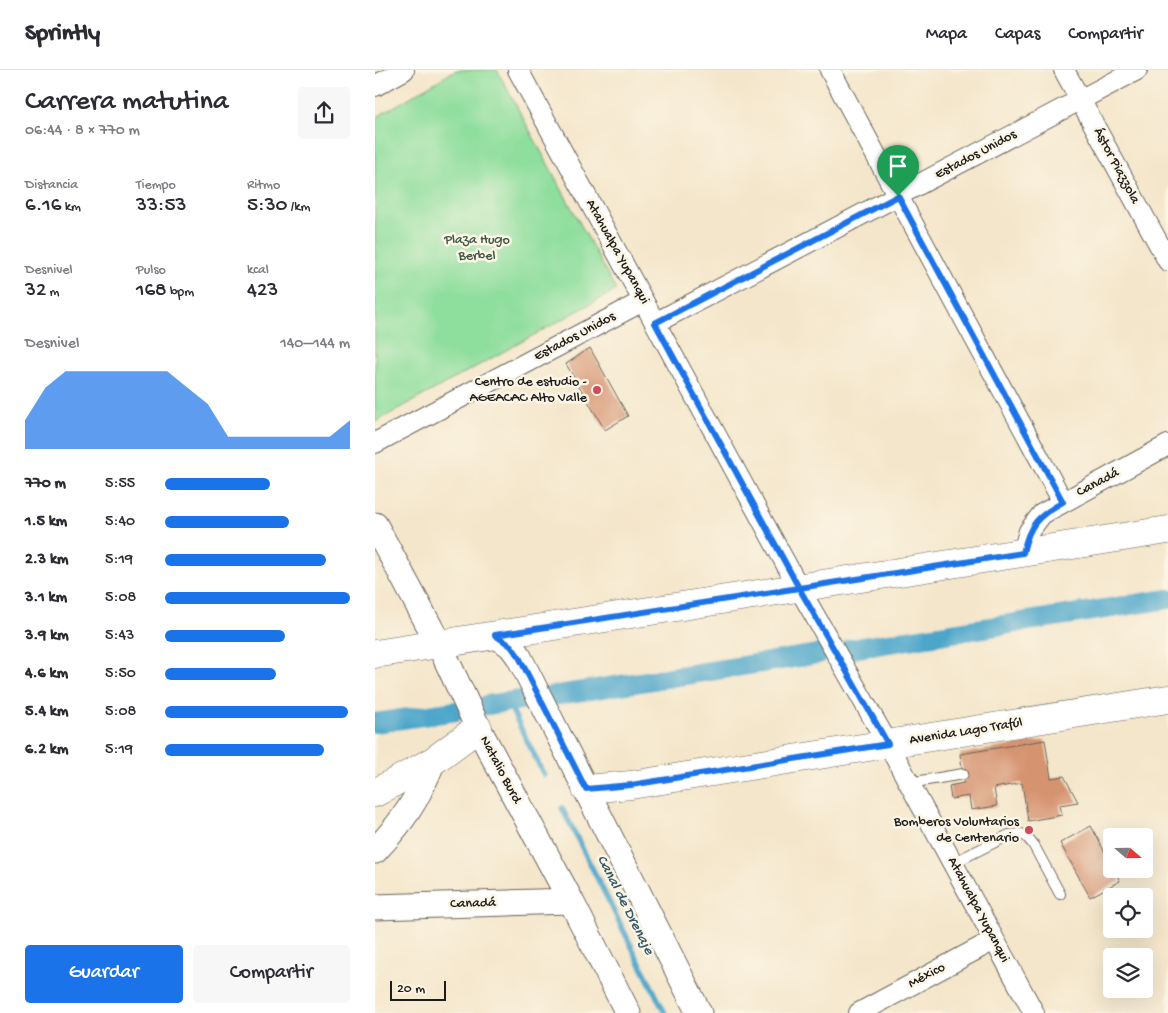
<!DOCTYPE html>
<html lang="es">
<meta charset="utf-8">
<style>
body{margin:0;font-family:"Gochi Hand",sans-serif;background:#f7f7f7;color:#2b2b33;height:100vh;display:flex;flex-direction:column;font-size:19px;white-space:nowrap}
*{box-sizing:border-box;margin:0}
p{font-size:16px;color:#7c7c81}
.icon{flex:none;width:28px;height:28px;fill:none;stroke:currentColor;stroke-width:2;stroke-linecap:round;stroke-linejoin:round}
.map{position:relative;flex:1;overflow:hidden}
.panel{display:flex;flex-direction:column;background:#fff;width:375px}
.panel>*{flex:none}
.needle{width:32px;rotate:110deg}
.tools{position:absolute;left:728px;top:758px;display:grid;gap:10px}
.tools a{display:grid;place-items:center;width:50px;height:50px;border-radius:5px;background:#fff;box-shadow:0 5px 20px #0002;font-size:25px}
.scale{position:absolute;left:15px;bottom:12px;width:56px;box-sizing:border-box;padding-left:5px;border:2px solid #1c1c1c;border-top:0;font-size:14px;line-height:18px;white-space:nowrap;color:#1c1c1c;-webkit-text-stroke:4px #fcf5e5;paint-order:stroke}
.pin{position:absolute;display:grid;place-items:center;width:42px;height:42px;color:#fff;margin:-51px -21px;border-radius:50% 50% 50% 0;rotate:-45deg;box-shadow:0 0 5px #0007}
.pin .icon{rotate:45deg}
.round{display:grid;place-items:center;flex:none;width:52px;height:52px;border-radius:5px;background:#f7f7f7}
.summary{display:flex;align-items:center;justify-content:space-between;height:85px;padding:0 25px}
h1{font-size:28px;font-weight:600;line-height:38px}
.stats{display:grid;grid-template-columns:repeat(3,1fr);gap:8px;height:85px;padding:5px 25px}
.stats div{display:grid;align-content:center}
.stats b{font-size:21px;font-weight:600}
.stats small{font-size:14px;font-weight:400}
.stats p{font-size:14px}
.chart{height:140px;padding:10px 25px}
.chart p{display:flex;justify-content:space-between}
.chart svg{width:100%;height:90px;margin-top:5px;fill:#1a73e8;opacity:.7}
.cta{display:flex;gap:10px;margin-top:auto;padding:10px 25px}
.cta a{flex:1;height:58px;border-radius:5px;background:#1a73e8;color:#fff;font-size:20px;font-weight:600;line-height:58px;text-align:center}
.cta a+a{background:#f7f7f7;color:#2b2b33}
ul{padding:0 25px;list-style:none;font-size:16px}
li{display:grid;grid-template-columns:80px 60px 1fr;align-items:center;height:38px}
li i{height:12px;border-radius:6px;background:#1a73e8}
header{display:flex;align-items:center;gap:30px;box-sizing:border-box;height:70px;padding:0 25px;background:#fff;border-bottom:1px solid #e1e1e2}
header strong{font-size:24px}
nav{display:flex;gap:28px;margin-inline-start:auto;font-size:18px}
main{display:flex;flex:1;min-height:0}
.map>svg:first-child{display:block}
.green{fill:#8ede9d;stroke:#557d5c}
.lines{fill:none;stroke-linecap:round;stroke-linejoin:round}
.stream{stroke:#4ca6ca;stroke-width:5.5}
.canal{stroke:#4ca6ca;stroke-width:20}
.building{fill:#d5936f}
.service-casing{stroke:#686359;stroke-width:12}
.minor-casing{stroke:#686359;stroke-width:22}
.tertiary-casing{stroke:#686359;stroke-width:27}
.secondary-casing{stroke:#686359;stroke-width:29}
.service{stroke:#fff;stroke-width:10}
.minor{stroke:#fff;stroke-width:20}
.tertiary{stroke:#fff;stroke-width:25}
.secondary{stroke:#fff;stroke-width:28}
.route-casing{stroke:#fff;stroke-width:10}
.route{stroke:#1a73e8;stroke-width:6}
.poi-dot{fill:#d1495b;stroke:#fcf5e5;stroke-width:2}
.labels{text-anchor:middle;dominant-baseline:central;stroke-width:5;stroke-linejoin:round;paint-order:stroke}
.street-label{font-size:14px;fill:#1c1c1c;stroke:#fcf5e5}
.park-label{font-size:14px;fill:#3e5643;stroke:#fcf5e5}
.poi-label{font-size:14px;fill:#1c1c1c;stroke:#fcf5e5;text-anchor:end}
.water-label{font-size:15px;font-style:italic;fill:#325a6a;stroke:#fcf5e5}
</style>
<header>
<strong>Sprintly</strong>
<nav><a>Mapa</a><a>Capas</a><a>Compartir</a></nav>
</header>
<main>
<section class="panel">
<div class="summary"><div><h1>Carrera matutina</h1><p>06:44 · 8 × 770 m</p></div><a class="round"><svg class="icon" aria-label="share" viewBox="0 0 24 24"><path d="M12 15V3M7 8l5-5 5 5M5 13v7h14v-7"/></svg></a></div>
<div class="stats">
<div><p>Distancia</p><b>6.16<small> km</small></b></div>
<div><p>Tiempo</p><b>33:53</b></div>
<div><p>Ritmo</p><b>5:30<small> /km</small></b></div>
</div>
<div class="stats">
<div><p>Desnivel</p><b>32<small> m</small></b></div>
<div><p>Pulso</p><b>168<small> bpm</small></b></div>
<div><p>kcal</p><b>423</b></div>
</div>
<div class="chart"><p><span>Desnivel</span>140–144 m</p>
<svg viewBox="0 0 160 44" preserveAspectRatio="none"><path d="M0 44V30L10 14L20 6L30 6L40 6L50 6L60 6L70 6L80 14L90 22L100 38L110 38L120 38L130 38L140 38L150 38L160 30V44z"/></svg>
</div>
<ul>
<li><b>770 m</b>5:55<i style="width:57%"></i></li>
<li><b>1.5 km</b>5:40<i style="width:67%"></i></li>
<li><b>2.3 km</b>5:19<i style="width:87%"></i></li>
<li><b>3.1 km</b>5:08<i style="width:100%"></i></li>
<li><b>3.9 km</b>5:43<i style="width:65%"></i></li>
<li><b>4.6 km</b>5:50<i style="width:60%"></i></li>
<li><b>5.4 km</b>5:08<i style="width:99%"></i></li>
<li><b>6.2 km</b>5:19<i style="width:86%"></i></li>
</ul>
<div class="cta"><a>Guardar</a><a>Compartir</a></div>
</section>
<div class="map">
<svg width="793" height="943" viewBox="0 0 793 943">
<rect width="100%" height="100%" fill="#fcf5e5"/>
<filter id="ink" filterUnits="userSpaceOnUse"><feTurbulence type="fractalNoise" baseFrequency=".02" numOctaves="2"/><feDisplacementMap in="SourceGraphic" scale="10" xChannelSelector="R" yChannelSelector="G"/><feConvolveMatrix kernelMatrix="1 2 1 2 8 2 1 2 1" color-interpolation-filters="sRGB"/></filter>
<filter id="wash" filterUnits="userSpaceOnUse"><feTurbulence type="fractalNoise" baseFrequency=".0096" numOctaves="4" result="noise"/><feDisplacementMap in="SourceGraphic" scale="20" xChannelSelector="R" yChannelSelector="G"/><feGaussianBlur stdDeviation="1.12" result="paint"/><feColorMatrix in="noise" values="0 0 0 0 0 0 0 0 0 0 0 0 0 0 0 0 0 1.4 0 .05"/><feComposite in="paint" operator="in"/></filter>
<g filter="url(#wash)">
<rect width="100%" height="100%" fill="#f4e6cb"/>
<path class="green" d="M81,0H122L241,220L0,352V48Z"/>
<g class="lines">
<path class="stream" d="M133,632L169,705
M187,738L290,943"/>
<path class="canal" d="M476,579L793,529
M176,626L443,584
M112,635L152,629
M0,653L81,641"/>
</g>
<g id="blocks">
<path class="building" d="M215,278L253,346L230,360L191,294Z
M670,670L676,708L689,706L703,732L685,735L687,745L653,751L647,713L619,718L622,736L596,740L594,726L576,729L574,716L589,713L585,684Z
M716,756L736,794V799H739L745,811L715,827L685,773Z"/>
</g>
</g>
<g filter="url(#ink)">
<use href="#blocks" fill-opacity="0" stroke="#686359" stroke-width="1"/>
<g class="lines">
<g class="service-casing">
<path id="service" d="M534,713L588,704
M578,793L634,765L646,764L651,766L658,774L685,824"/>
</g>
<g class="minor-casing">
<path id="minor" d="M143,0L424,518L513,674L659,943
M455,0L688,432
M689,0L793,191
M0,16L29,0
M280,253L762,0
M0,373L268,231
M648,483L654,461L667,444L793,375
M484,943L619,870"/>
</g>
<g class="tertiary-casing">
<path id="tertiary" d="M0,455L64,574L103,658L196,831L253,943
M120,565L136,576L144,587L324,943
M0,781C29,750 42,731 58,691
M0,837L196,831"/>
</g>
<g class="secondary-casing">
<path id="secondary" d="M0,584L793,460
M211,719L256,715L793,629
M0,723L58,691L103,658"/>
</g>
<use href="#service" class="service"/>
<use href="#minor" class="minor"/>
<use href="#tertiary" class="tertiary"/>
<use href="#secondary" class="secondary"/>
</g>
</g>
<g class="lines" filter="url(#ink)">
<g class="route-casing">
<path id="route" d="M523,126L280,253L424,518L120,565L136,576L144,587L211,719L256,715L513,674L424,518L648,483C654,454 663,446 688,432L523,126"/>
</g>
<use href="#route" class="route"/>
</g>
<g class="poi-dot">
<circle cx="222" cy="320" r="5"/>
<circle cx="654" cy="760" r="5"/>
</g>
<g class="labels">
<g class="street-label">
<text transform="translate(601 85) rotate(-28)">Estados Unidos</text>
<text transform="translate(741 96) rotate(62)">Ástor Piazzola</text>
<text transform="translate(242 182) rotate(61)">Atahualpa Yupanqui</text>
<text transform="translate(200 267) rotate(-28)">Estados Unidos</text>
<text transform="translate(723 413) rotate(-28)">Canadá</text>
<text transform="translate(591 662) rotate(-9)">Avenida Lago Trafúl</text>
<text transform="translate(125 700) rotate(62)">Natalio Burd</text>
<text transform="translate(98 834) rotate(-2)">Canadá</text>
<text transform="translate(603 840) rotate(62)">Atahualpa Yupanqui</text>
<text transform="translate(552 906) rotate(-28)">México</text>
</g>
<g class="park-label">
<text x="102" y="170">Plaza Hugo<tspan x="102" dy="16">Berbel</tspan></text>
</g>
<g class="poi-label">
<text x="212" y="312">Centro de estudio -<tspan x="212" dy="16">AGEACAC Alto Valle</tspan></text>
<text x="644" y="752">Bomberos Voluntarios<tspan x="644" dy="16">de Centenario</tspan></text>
</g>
<g class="water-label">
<text transform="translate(250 835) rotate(63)">Canal de Drenaje</text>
</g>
</g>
</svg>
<div class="tools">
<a><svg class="needle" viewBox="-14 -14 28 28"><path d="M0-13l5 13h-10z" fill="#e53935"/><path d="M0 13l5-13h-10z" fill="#7c7c81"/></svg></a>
<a><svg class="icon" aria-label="locate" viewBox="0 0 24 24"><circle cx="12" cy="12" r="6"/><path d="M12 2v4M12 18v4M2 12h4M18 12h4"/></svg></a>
<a><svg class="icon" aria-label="layers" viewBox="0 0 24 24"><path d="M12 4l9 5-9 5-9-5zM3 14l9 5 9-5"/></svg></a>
</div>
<div class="scale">20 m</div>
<div class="pin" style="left:523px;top:126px;background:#1e9e55"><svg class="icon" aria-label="arrive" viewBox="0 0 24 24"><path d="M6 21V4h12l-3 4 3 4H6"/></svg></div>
</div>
</main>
